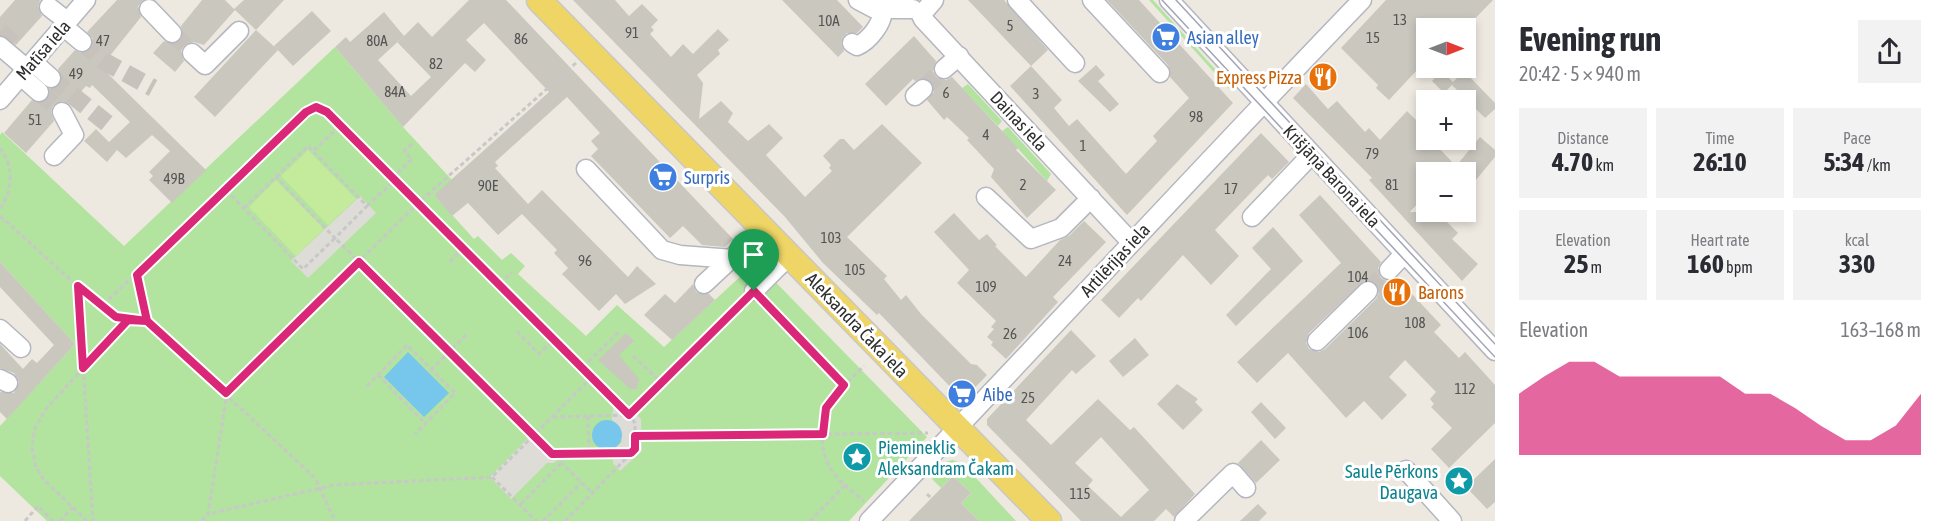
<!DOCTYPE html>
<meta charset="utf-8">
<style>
body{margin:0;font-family:"Asap Condensed",sans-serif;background:#f2f2f3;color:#2b2b33;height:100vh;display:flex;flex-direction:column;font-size:22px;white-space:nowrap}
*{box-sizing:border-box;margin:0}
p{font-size:20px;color:#7c7c81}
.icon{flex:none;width:33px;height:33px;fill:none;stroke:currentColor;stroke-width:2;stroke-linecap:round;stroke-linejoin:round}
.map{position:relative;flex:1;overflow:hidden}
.details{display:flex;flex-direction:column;background:#fff;width:450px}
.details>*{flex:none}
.needle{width:39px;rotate:90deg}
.fabs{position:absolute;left:1416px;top:18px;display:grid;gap:12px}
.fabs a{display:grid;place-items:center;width:60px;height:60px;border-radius:0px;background:#fff;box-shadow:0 3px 9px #0003;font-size:30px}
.pin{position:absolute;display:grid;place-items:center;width:51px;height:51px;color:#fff;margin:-62px -26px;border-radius:50% 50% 50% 0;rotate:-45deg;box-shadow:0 0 6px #0007}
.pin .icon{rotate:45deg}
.round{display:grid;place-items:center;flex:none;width:63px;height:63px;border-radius:0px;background:#f2f2f3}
.head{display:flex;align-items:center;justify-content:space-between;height:102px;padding:0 24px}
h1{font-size:33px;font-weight:700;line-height:45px}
.metrics{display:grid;grid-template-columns:repeat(3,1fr);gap:9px;height:102px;padding:6px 24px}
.metrics div{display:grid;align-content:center;border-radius:0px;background:#f2f2f3;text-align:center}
.metrics b{font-size:26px;font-weight:700}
.metrics small{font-size:16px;font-weight:400}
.metrics p{font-size:16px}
.chart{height:168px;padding:12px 24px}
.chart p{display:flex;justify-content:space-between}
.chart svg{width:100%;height:108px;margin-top:6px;fill:#db2777;opacity:.7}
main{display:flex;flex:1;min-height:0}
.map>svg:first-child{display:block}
.green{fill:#b2e39f}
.pitch{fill:#c4ea9b}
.plaza{fill:#dedcd7}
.water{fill:#77c7ed}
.building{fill:#cac7bf;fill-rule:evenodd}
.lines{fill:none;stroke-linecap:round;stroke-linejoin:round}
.minor-tunnel{stroke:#c7c3bc;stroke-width:18;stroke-dasharray:18 9;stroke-linecap:butt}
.minor-casing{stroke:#b4b6c0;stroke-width:21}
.major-casing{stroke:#c8c8c8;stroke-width:27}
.path{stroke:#c8c8c8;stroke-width:3;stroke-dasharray:4.5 3;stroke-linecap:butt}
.minor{stroke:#fff;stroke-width:18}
.major{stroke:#eed565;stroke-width:24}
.tram{stroke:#a3a5b7;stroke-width:1.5}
.route-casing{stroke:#fff;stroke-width:12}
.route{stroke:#db2777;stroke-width:8}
.labels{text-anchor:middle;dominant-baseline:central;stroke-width:6;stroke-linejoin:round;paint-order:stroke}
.number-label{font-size:15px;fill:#545452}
.shop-label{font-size:18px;fill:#366cbe;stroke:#fff;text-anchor:start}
.street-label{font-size:18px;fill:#2d2d2d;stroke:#fff}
.food-label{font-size:18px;fill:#c56008;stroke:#fff;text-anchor:end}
.culture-label{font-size:18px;fill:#0d838f;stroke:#fff;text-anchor:start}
</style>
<main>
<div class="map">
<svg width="1495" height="521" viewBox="0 0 1495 521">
<rect width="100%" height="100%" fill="#eee9e0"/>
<path class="green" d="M1149,0H1153L1232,88L1230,90Z
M335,47L403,127L452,180L434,195L474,239L478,236L502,260L511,253L525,266L518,274L586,336L617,305L664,347L756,262L927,437L849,521H47L0,476V426L75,344L0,262V135L2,132L124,246Z
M968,84L1002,121L998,126L962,88Z
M1008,127L1051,174L1047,181L1002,131Z
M953,460L963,464L1016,521H979L961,503L971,493L953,476L941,488L932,479L948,461Z"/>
<path class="pitch" d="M308,150L356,199L328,225L281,176Z
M276,180L324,229L296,256L249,207Z"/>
<path class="plaza" d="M360,196L376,213L308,278L291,261Z
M613,407H636V414L641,419L642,451L620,471L613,463V450L622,442L612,420Z
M534,432L558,459L554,463H547L511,499L490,477Z"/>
<path class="water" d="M408,352L449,393L424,417L384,377Z
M592 435a15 15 0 1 1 30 0a15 15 0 1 1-30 0Z"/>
<path class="building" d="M15,0H40L38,6L42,16L16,45L0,35V17Z
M117,0H143L138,6L141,17L101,67L206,170L172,203L149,180L153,176L149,172L170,151L152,135L126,158L117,150L107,162L84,141L96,129L109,142L130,122L92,85L90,88L86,86L70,104L62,101L53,106L51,112L54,121L26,153L4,133L32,100L42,103L48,99L50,89L59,86L62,81L58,69L75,50L81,53L90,50L93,39L87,32Z
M202,0H225L234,9L244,0H284L256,30L235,10L204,45L194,42L184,45L181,51L184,61L175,72L153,53L164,41L174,44L180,41L183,36L181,26Z
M469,0H506L733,239L725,247L702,245L683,226L670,238L591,156L598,149L591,141L600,133L567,97L495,162L498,166L495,168L528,204L542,190L628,277L637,266L656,284L625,304L616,294L599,311L562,274L568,268L554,253L557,250L522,214L498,235L468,203L452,216L434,195L549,92L484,23L466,40L486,60L475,72L465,63L403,127L335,47L346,37L350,42L384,12L404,36L418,22L432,37ZM404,36L397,42L431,77L411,96L378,60Z
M573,0H615L629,16L642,4L658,20L651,27L654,30L650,34L671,57L683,44L693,54L718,29L729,40L718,50L720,54L697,75L703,83L699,119L721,101L733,113L728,122L748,141L769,124L783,138L766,155L805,197L832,171L829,168L831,165L823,156L840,139H844L854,150L882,124L922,163L847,237L887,276L884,279L901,300L906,295L921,314L971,364L977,365L987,375L966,397H960L879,313L877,315L823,263L785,217Z
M782,0H837L863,27L857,33H847L843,37L841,43L844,51L838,57Z
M968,0H1004L1048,50L1031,66Z
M1107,0H1139L1233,103L1127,215L1010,86L1031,66L1062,100L1054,108L1069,126L1077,119L1126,174L1157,141L1153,136L1189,98L1170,77L1168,65Z
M1386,0H1493L1466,28H1426V76L1418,69L1389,100L1376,88L1378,85L1341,48Z
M312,11L331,31L293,66L274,46Z
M256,30L278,50L215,117L194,97Z
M914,36L936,61L933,71L936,77L946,80L952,77L1018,148L1016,150L1056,190L1027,218L991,177L994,169L967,140L969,138L947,117L944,120L927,100L934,92L931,81L926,78L915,81L913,79L886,106L865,84Z
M1096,65L1105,75L1098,81L1119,104L1110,112L1078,81Z
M1441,71L1453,82L1464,71L1495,103V109L1485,118L1452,85L1444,93L1432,81Z
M1306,84L1328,109L1337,101L1365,132L1369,128L1380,140L1407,111L1422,126L1420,128L1426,135V140H1431L1456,166L1480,137L1495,150V157L1475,181L1466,172H1426V194L1410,212H1437L1458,233L1452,239L1478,264L1462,281L1369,180L1372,178L1293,98Z
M1261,133L1289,162L1272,179L1268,175L1215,230L1239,256L1211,285L1183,255L1141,301L1138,298L1119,318L1101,300Z
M1320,195L1381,262L1378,268L1381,278L1387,281L1397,278L1441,325L1434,332L1459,358L1465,352L1495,385V423L1449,468L1431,449L1452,428L1431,407L1434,404L1430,399L1436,392L1405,360L1389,377L1407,395L1382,420L1364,401L1346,418L1288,353L1257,383L1237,362L1341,263L1299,215ZM1365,280L1376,284L1379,293L1376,299L1325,349L1319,352L1309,349L1306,343L1309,333Z
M954,213L979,240L987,234L997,245L995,246L1026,277L1060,240L1069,236L1084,221L1106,242L1053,297L1058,302L1006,359L991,345L993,342L987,337L994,329L991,327L996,321L957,283L969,270L934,232Z
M1273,227L1303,261L1236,326L1226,315L1271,269L1252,248Z
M0,262L75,344L7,419L0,412V392L14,393L19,382L14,373L0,368V344L23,369L32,359L37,363L54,345L0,287Z
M693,284L696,292L709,294L715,300L672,340L644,315L665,294L675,303Z
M1071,330L1096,356L1076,374L1072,370L1026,420L1051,445L1098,399L1130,430L1134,427L1195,494L1174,517L1166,509L1154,521H1081L987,425V419ZM1101,437L1149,490L1121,517L1088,486L1093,480L1075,463Z
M626,333L634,341L619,355L639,379L637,389H630L598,360Z
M1135,338L1149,355L1123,377L1109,361Z
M1177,384L1198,399L1195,402L1203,410L1183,430L1157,404Z
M1261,402L1286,428L1275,439L1251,412Z
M1261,440L1280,460L1256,483L1238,463Z
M1495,459V502L1487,509L1466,487Z
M953,476L971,493L961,503L979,521H909Z
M1258,504L1267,513L1259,521H1240Z"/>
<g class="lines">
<path class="minor-tunnel" d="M0,31L16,46
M172,33L192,53
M82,42L105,62L153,88
M51,78L109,125
M923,89L944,69
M39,92L62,112
M1368,291L1389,270"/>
<g class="minor-casing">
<path id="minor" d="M858,0L875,9H913
M934,0L921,15L923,19L1131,242
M1017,0L1075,63
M1092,0L1160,73
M1169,0L1495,351
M49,7L67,21
M149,9L172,33
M63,26L82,42
M852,43L857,46C869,41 883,23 883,10
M0,46L27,69
M192,53L205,65L239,31
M33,62L51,78
M944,69L959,56
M21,76L39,92
M915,96L923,89
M0,100L86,0
M54,156L74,135L62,112
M586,169L662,250L680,255L733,259
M986,197L1031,239L1061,228L1091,198
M1252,217L1312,154
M1389,270L1404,254
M704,284L763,229
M754,291L789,256
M0,329L21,348
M1317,341L1368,291
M0,379L8,383
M1406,470L1452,521
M869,521C1035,348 1196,172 1362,0
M1184,521L1233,473L1246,488"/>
</g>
<g class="major-casing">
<path id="major" d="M539,0L1049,521"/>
</g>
<path class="path" d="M576,63L417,204L227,393L208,514L334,485L492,477L592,377
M0,148C14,166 13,190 0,209
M314,150L340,126
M392,178L412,159L404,151L412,144
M226,190L303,269L335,238L592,493
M367,206L394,181
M244,208L308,146L367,206L335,238L276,177
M0,216L93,300L106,302L306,112L320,108L629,415L635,423V436L928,433
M450,262L462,248
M500,284L512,272
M78,286L93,521
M764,302L844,385L864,366
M99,303L116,317L147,321L137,275
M147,321L315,478L335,521
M517,331L539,354L554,339
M633,356L661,382
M583,367L620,331
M431,370L467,334
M378,375L425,423
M844,385C825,405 815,436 828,464C835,479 852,491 864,501
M367,386L407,345L455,393L415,434
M588,416L589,453
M553,417L629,415L743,302
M554,454L631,453
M492,477L536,521
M927,494L931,498
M521,504L561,463
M25,521L38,506L53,521
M60,521L73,507
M87,521L44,480L36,467L32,448L34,430L46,409L127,320
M202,521L208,514
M543,521L581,483
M565,521L635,449V436
M810,521L845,485"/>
<use href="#minor" class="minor"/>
<use href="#major" class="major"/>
<path class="tram" d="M1162,0L1495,357
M1176,0L1495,344"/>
</g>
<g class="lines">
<g class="route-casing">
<path id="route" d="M754,291L629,415L327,112L316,107L306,112L137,275L147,321L128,320L83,368L78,286L116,317L147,321L226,393L359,262L552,454L631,453L635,449V436L823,434L826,408L844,385L754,291"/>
</g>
<use href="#route" class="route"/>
</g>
<defs>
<g id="supermarket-disc" transform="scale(1.5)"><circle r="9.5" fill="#3f7fe0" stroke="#fff"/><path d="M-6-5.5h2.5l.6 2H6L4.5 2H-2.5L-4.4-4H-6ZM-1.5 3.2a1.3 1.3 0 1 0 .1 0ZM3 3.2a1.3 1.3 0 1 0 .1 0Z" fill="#fff"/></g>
<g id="restaurant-disc" transform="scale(1.5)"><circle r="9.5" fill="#e8710a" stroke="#fff"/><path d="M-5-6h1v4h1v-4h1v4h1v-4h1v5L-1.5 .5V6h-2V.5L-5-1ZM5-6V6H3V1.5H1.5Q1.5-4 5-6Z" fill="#fff"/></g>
<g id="sight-disc" transform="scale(1.5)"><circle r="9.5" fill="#0f9aa8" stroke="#fff"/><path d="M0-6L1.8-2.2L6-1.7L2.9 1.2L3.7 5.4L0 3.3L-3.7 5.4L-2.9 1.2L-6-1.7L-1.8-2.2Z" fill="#fff"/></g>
</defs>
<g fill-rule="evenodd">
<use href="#supermarket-disc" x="1166" y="37"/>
<use href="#restaurant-disc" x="1323" y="77"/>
<use href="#supermarket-disc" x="663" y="177"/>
<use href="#restaurant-disc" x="1397" y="292"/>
<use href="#supermarket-disc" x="962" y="394"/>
<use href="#sight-disc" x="857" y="457"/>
<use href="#sight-disc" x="1459" y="481"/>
</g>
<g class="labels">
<g class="number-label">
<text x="1400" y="19">13</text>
<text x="829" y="20">10A</text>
<text x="1010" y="25">5</text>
<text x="632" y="32">91</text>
<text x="1373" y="37">15</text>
<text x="521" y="38">86</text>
<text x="103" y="40">47</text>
<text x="377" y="40">80A</text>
<text x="436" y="63">82</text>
<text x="76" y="73">49</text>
<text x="395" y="91">84A</text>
<text x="946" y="92">6</text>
<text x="1036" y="93">3</text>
<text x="1196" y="116">98</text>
<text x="35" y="119">51</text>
<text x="986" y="134">4</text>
<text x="1083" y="145">1</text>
<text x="1372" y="153">79</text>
<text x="174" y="178">49B</text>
<text x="1023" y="184">2</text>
<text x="1392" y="184">81</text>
<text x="488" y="185">90E</text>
<text x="1231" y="188">17</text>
<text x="831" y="237">103</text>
<text x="585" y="260">96</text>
<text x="1065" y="260">24</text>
<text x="855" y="269">105</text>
<text x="1358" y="276">104</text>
<text x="986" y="286">109</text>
<text x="1415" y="322">108</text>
<text x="1358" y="332">106</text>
<text x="1010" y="333">26</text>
<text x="1465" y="388">112</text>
<text x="1028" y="397">25</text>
<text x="1080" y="493">115</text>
</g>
<g class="shop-label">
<text x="1187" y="37">Asian alley</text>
<text x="684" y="177">Surpris</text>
<text x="983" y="394">Aibe</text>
</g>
<g class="street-label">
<text transform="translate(43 50) rotate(-49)">Matīsa iela</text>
<text transform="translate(1019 121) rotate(47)">Dainas iela</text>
<text transform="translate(1332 176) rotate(47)">Krišjāņa Barona iela</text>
<text transform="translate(1115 260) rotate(-47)">Artilērijas iela</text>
<text transform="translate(857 325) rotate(46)">Aleksandra Čaka iela</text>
</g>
<g class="food-label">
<text x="1302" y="77">Express Pizza</text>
<text x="1418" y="292" text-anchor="start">Barons</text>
</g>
<g class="culture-label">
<text x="878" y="447">Piemineklis<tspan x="878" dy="21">Aleksandram Čakam</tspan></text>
<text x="1438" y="471" text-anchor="end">Saule Pērkons<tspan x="1438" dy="21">Daugava</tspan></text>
</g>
</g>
</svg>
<div class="fabs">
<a><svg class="needle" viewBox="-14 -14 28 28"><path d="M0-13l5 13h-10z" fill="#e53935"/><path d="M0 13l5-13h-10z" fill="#7c7c81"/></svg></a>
<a>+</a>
<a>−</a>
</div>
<div class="pin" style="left:754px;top:291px;background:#1e9e55"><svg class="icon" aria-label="arrive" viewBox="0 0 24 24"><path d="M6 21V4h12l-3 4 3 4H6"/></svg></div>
</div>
<section class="details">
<div class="head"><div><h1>Evening run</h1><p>20:42 · 5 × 940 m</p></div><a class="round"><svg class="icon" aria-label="share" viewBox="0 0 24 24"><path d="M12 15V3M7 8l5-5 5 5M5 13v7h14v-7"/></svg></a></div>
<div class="metrics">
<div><p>Distance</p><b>4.70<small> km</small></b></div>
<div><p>Time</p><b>26:10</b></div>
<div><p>Pace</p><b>5:34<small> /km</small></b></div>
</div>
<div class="metrics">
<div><p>Elevation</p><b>25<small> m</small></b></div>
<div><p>Heart rate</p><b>160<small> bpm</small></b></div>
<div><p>kcal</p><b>330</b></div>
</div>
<div class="chart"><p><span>Elevation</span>163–168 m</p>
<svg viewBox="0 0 160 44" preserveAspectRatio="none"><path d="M0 44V19L10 12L20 6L30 6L40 12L50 12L60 12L70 12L80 12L90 19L100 19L110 25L120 32L130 38L140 38L150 32L160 19V44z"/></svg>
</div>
</section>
</main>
